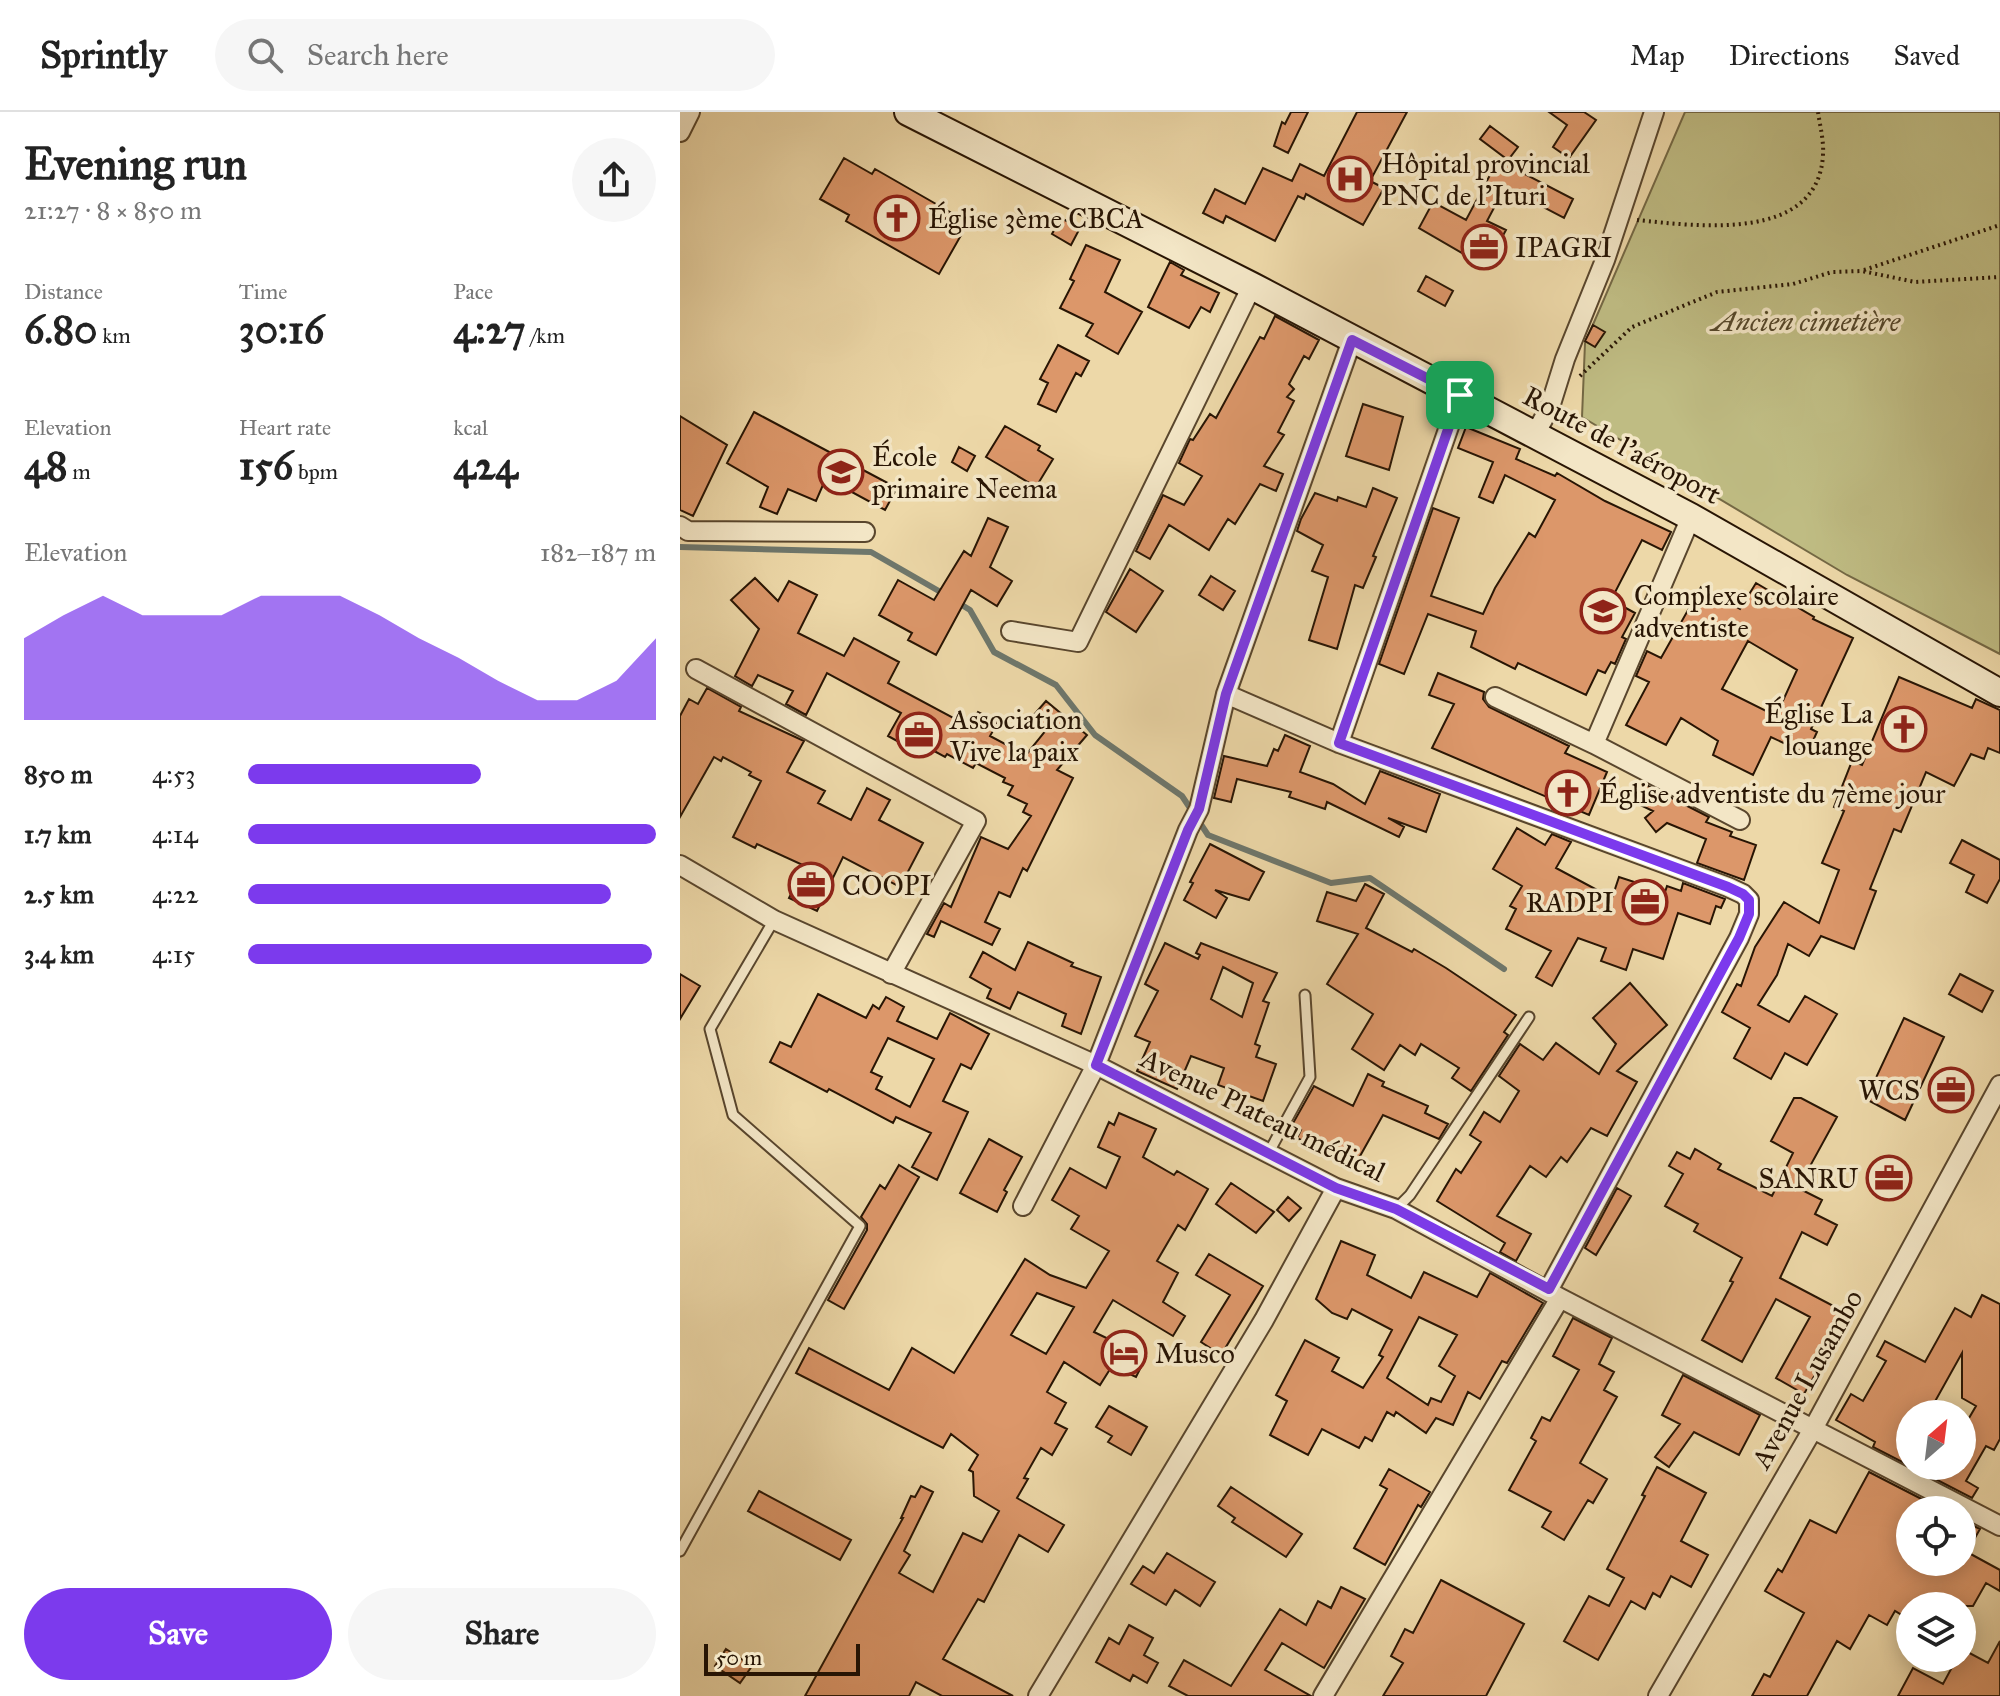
<!DOCTYPE html>
<meta charset="utf-8">
<style>
body{margin:0;font-family:"IM FELL Great Primer",serif;background:#f6f6f6;color:#222;height:100vh;display:flex;flex-direction:column;font-size:30px;white-space:nowrap}
*{box-sizing:border-box;margin:0}
p{font-size:26px;color:#767676}
.icon{flex:none;width:44px;height:44px;fill:none;stroke:currentColor;stroke-width:2;stroke-linecap:round;stroke-linejoin:round}
.map{position:relative;flex:1;overflow:hidden}
.sheet{display:flex;flex-direction:column;background:#fff;width:680px}
.sheet>*{flex:none}
.needle{width:52px;rotate:28deg}
.tools{position:absolute;left:1216px;top:1288px;display:grid;gap:16px}
.tools a{display:grid;place-items:center;width:80px;height:80px;border-radius:50%;background:#fff;box-shadow:0 4px 20px #0003;font-size:40px}
.scale{position:absolute;left:24px;bottom:20px;width:156px;box-sizing:border-box;padding-left:8px;border:4px solid #281504;border-top:0;font-size:22px;line-height:28px;white-space:nowrap;color:#281504;-webkit-text-stroke:6px #f3e6c6;paint-order:stroke}
.pin{position:absolute;display:grid;place-items:center;width:68px;height:68px;color:#fff;margin:-34px;border-radius:16px;box-shadow:0 4px 12px #0006}
.round{display:grid;place-items:center;flex:none;width:84px;height:84px;border-radius:42px;background:#f6f6f6}
.head{display:flex;align-items:center;justify-content:space-between;height:136px;padding:0 24px}
h1{font-size:44px;font-weight:700;line-height:60px}
.stats{display:grid;grid-template-columns:repeat(3,1fr);gap:12px;height:136px;padding:8px 24px}
.stats div{display:grid;align-content:center}
.stats b{font-size:40px;font-weight:700}
.stats small{font-size:22px;font-weight:400}
.stats p{font-size:22px}
.chart{height:224px;padding:16px 24px}
.chart p{display:flex;justify-content:space-between}
.chart svg{width:100%;height:144px;margin-top:8px;fill:#7c3aed;opacity:.7}
.primary-button{display:flex;gap:16px;margin-top:auto;padding:16px 24px}
.primary-button a{flex:1;height:92px;border-radius:48px;background:#7c3aed;color:#fff;font-size:32px;font-weight:700;line-height:92px;text-align:center}
.primary-button a+a{background:#f6f6f6;color:#222}
ul{padding:0 24px;list-style:none;font-size:26px}
li{display:grid;grid-template-columns:128px 96px 1fr;align-items:center;height:60px}
li i{height:20px;border-radius:10px;background:#7c3aed}
header{display:flex;align-items:center;gap:48px;box-sizing:border-box;height:112px;padding:0 40px;background:#fff;border-bottom:2px solid #e0e0e0}
header strong{font-size:38px}
nav{display:flex;gap:44px;margin-inline-start:auto;font-size:28px}
.search{width:560px;height:72px;background:#f6f6f6;display:flex;align-items:center;gap:20px;box-sizing:border-box;padding:0 28px;border-radius:44px;color:#767676;font-size:30px}
main{display:flex;flex:1;min-height:0}
.map>svg:first-child{display:block}
.green{fill:#bfbc83;stroke:#746844;stroke-width:2}
.lines{fill:none;stroke-linecap:round;stroke-linejoin:round}
.stream{stroke:#6e776c;stroke-width:6}
.building{fill:#dc976a;stroke:#281504;stroke-width:2;fill-rule:evenodd}
.lane-casing{stroke:#59462d;stroke-width:13}
.street-casing{stroke:#59462d;stroke-width:22}
.secondary-casing{stroke:#281504;stroke-width:30}
.path{stroke:#281504;stroke-width:4;stroke-dasharray:2 4;stroke-linecap:butt}
.lane{stroke:#f3e6c6;stroke-width:9}
.street{stroke:#f3e6c6;stroke-width:18}
.secondary{stroke:#f3e6c6;stroke-width:26}
.route-casing{stroke:#fff;stroke-width:16}
.route{stroke:#7c3aed;stroke-width:10}
.labels{text-anchor:middle;dominant-baseline:central;stroke-width:7;stroke-linejoin:round;paint-order:stroke}
.poi-label{font-size:28px;fill:#281504;stroke:#f3e6c6;text-anchor:start}
.park-label{font-size:28px;font-style:italic;fill:#55472a;stroke:#f3e6c6}
.street-label{font-size:28px;fill:#281504;stroke:#f3e6c6}
</style>
<header>
<strong>Sprintly</strong>
<div class="search"><svg class="icon" aria-label="search" viewBox="0 0 24 24"><circle cx="10" cy="10" r="6"/><path d="M15 15l6 6"/></svg>Search here</div>
<nav><a>Map</a><a>Directions</a><a>Saved</a></nav>
</header>
<main>
<section class="sheet">
<div class="head"><div><h1>Evening run</h1><p>21:27 · 8 × 850 m</p></div><a class="round"><svg class="icon" aria-label="share" viewBox="0 0 24 24"><path d="M12 15V3M7 8l5-5 5 5M5 13v7h14v-7"/></svg></a></div>
<div class="stats">
<div><p>Distance</p><b>6.80<small> km</small></b></div>
<div><p>Time</p><b>30:16</b></div>
<div><p>Pace</p><b>4:27<small> /km</small></b></div>
</div>
<div class="stats">
<div><p>Elevation</p><b>48<small> m</small></b></div>
<div><p>Heart rate</p><b>156<small> bpm</small></b></div>
<div><p>kcal</p><b>424</b></div>
</div>
<div class="chart"><p><span>Elevation</span>182–187 m</p>
<svg viewBox="0 0 160 44" preserveAspectRatio="none"><path d="M0 44V19L10 12L20 6L30 12L40 12L50 12L60 6L70 6L80 6L90 12L100 19L110 25L120 32L130 38L140 38L150 32L160 19V44z"/></svg>
</div>
<ul>
<li><b>850 m</b>4:53<i style="width:57%"></i></li>
<li><b>1.7 km</b>4:14<i style="width:100%"></i></li>
<li><b>2.5 km</b>4:22<i style="width:89%"></i></li>
<li><b>3.4 km</b>4:15<i style="width:99%"></i></li>
</ul>
<div class="primary-button"><a>Save</a><a>Share</a></div>
</section>
<div class="map">
<svg width="1320" height="1584" viewBox="0 0 1320 1584">
<rect width="100%" height="100%" fill="#edd8a8"/>
<filter id="stains"><feTurbulence type="fractalNoise" baseFrequency=".0025" numOctaves="4"/><feColorMatrix values="0 0 0 0 .2 0 0 0 0 .09 0 0 0 0 .02 0 0 0 .5 -.17"/></filter>
<radialGradient id="worn" r=".72"><stop offset=".6" stop-color="#630" stop-opacity="0"/><stop offset="1" stop-color="#630" stop-opacity=".3"/></radialGradient>
<path class="green" d="M1005,0H1320V542L1167,463L902,305L905,231Z"/>
<g class="lines">
<path class="stream" d="M0,435L191,440L264,482
M277,490L290,498L314,540L376,573L415,623L502,684L528,723L651,771L690,766L824,857"/>
</g>
<path class="building" d="M611,0H628L608,41L594,34L602,10L605,12Z
M677,0H727L690,69L704,76L683,113L626,82L624,87L618,84L595,129L546,104L543,111L523,101L535,77L565,92L583,56L612,69L620,52L644,64Z
M869,0H904L916,8L889,46L873,35L887,13Z
M810,14L838,35L828,48L800,27Z
M164,46L192,62L195,57L270,100L265,108L284,118L259,162L166,109L169,103L140,87Z
M818,48L893,87L884,106L825,75L807,109L826,118L806,155L739,116L753,90L786,108Z
M381,106L400,116L391,133L372,122Z
M406,133L440,148L425,180L462,200L438,242L406,224L413,212L380,196L394,169L390,167Z
M490,150L504,158L501,163L539,181L530,200L521,195L509,216L468,195Z
M746,164L773,179L765,194L738,179Z
M595,204L639,228L629,247L624,244L609,272L614,277L607,285L614,289L598,320L604,323L584,354L603,362L596,379L580,372L555,412L548,407L529,438L489,413L470,447L456,439L483,383L504,393L522,364L499,351L510,327L513,328L530,302L536,306L580,225L584,227Z
M913,213L925,220L915,235L905,229Z
M378,233L409,249L401,264L396,261L376,300L358,292L368,271L360,267Z
M683,292L723,305L709,358L666,344Z
M74,300L217,376L205,398L146,366L136,389L108,377L97,402L80,395L88,375L47,351Z
M0,304L47,333L13,404L0,398Z
M325,314L360,334L358,338L373,347L356,375L306,345Z
M786,315L840,337L836,347L875,364L877,361L925,389L991,420L982,438L962,428L931,488L955,501L942,525L946,527L935,552L931,550L925,561L918,558L906,583L838,551L835,557L791,535L796,519L748,502L724,562L699,552L753,396L779,406L751,484L803,502L815,476L849,421L855,425L875,388L825,363L813,391L799,385L813,350L778,336Z
M279,335L295,344L287,359L272,350Z
M693,376L717,386L693,444L696,445L683,476L675,473L657,537L629,528L648,465L632,459L643,433L617,419L621,407L635,381L657,389L658,385L686,395Z
M308,406L328,415L310,455L332,469L317,494L291,478L256,543L228,528L232,521L199,503L218,468L254,488L284,439L291,444Z
M450,457L483,479L456,520L426,500Z
M531,464L555,479L543,498L519,483Z
M75,466L98,489L109,469L137,483L118,521L164,544L174,526L219,550L208,571L290,615L298,600L318,610L310,624L346,643L367,617L352,605L366,589L407,623L377,658L393,666L347,759L343,756L330,785L319,780L305,810L320,817L312,833L261,809L254,825L247,822L264,791L271,795L301,725L328,737L351,704L343,700L347,692L328,683L333,674L323,670L325,666L296,651L293,656L267,642L265,645L245,634L241,642L208,624L221,601L147,561L126,603L106,592L113,579L78,563L72,574L55,564L79,517L51,488Z
M1076,471L1134,505L1133,507L1173,526L1131,617L1137,620L1127,642L1091,625L1073,663L1033,643L1038,629L1001,606L986,633L946,613L969,570L956,564L967,539L981,546L1021,475L1060,497ZM1068,529L1117,558L1096,604L1042,577Z
M758,561L804,580L803,587L809,595L889,634L885,641L927,660L909,703L752,636L774,592L749,583Z
M1219,565L1292,596L1296,587L1320,598V641L1308,636L1304,647L1291,642L1274,674L1246,660L1221,720L1214,717L1190,777L1196,779L1174,837L1141,824L1129,844L1108,832L1097,863L1078,893L1109,910L1125,884L1157,902L1127,953L1105,941L1091,967L1054,946L1070,916L1042,900L1057,872L1061,874L1075,835L1104,790L1139,811L1159,758L1142,751L1164,699L1154,695L1172,649L1182,653Z
M27,576L61,595L59,599L124,629L107,660L145,679L138,691L171,708L187,676L210,688L199,708L243,731L220,775L163,745L137,799L109,786L125,754L77,732L75,736L53,725L81,669L69,663L71,660L43,645L41,649L34,645L0,705V604L9,587L18,592Z
M605,623L630,634L620,660L653,672L685,692L700,659L760,682L746,720L708,706L724,715L719,725L647,690L645,697L609,685L611,680L557,667L551,690L534,686L544,644L587,654L594,637L598,639Z
M964,672L1029,705L1026,710L1052,720L1050,724L1076,733L1064,768L1017,751L1026,727L987,711L976,720L965,706L973,699L954,690Z
M837,716L865,733L872,722L891,730L876,756L932,786L939,765L985,780L987,774L1001,779L1003,771L1045,787L1041,796L1036,794L1030,812L998,801L983,847L953,837L946,858L921,849L926,836L898,826L872,874L856,865L871,839L826,817L836,797L830,794L842,774L813,757Z
M1282,728L1320,748V767L1307,791L1286,780L1294,763L1270,751Z
M530,732L584,760L569,788L535,778L547,786L536,806L504,788L513,771L510,770Z
M685,772L704,782L686,816L732,840L734,837L766,856L836,903L824,920L828,923L791,979L772,966L779,956L741,932L735,943L720,933L704,958L672,937L693,902L647,872L678,822L637,809L647,780L676,789Z
M348,830L393,851L391,854L421,865L401,922L382,914L386,902L338,880L330,897L307,886L311,877L290,865L303,840L335,858Z
M485,831L518,847L520,843L516,841L521,831L597,861L583,889L589,891L575,932L580,934L576,945L596,952L583,989L538,973L544,956L511,944L497,977L457,959L470,930L455,924L478,879L465,872ZM543,855L573,871L562,905L531,887Z
M0,862L20,874L0,907Z
M1280,862L1313,879L1302,900L1269,882Z
M950,871L987,913L937,959L957,970L927,1024L911,1016L887,1050L881,1045L866,1065L850,1054L817,1104L851,1122L836,1149L820,1140L825,1131L757,1089L776,1057L781,1061L801,1030L790,1023L804,1000L820,1010L839,979L819,964L840,932L863,948L876,931L919,962L936,932L913,906Z
M138,882L186,906L193,893L199,897L206,885L224,895L217,909L257,927L270,901L309,922L291,957L281,952L263,989L288,1000L257,1068L232,1055L251,1021L216,1005L213,1011L149,977L147,980L90,950L100,930L111,935ZM208,926L254,947L230,995L196,977L202,965L191,960Z
M1224,906L1264,925L1225,1008L1186,987Z
M688,962L704,970L702,974L748,994L745,1001L768,1012L759,1027L703,1003L675,1053L646,1036L644,1040L617,1026L621,1018L612,1013L634,974L673,994Z
M1114,986H1121L1157,1005L1118,1076L1142,1088L1135,1102L1157,1113L1147,1133L1122,1120L1100,1166L1161,1198L1141,1236L1148,1240L1124,1282L1096,1266L1130,1205L1096,1187L1062,1250L1022,1228L1053,1170L1050,1169L1062,1146L1014,1119L1018,1112L985,1094L1003,1062L989,1054L997,1040L1010,1047L1015,1037L1041,1052L1038,1057L1092,1084L1113,1041L1091,1029Z
M439,1001L476,1017L463,1045L494,1063L497,1059L528,1077L505,1118L498,1113L477,1149L498,1161L483,1190L505,1204L493,1224L433,1188L414,1220L466,1245L456,1265L432,1254L420,1273L384,1250L367,1280L386,1291L375,1311L387,1317L372,1343L361,1336L344,1366L348,1367L337,1386L384,1413L368,1440L339,1423L304,1490L298,1487L263,1547L333,1584H262L236,1570L229,1584H125L223,1406H221L231,1384L235,1385L241,1374L253,1380L224,1439L230,1443L219,1461L253,1480L283,1421L302,1430L319,1399L294,1384L293,1360L289,1358L298,1343L271,1322L263,1336L116,1261L129,1236L209,1278L232,1236L274,1261L345,1147L370,1163L406,1176L429,1139L391,1117L399,1104L372,1088L390,1056L426,1076L440,1045L418,1035L429,1010L434,1013ZM357,1181L394,1195L366,1242L331,1223Z
M309,1027L342,1045L324,1078L327,1080L317,1100L280,1081Z
M219,1053L239,1065L164,1197L148,1188L187,1118V1112L181,1105L200,1073L205,1077Z
M551,1071L594,1100L576,1121L536,1092Z
M937,1076L951,1084L916,1143L905,1136Z
M608,1085L621,1096L609,1109L597,1098Z
M661,1129L695,1143L687,1163L731,1186L744,1160L797,1185L810,1161L863,1191L827,1251L822,1249L800,1287L788,1280L773,1313L756,1306L746,1321L716,1300L714,1304L707,1300L692,1329L685,1325L679,1336L642,1317L628,1343L590,1323L607,1289L596,1283L625,1228L659,1246L652,1259L683,1276L703,1245L699,1243L712,1218L672,1197L667,1207L652,1201L636,1187ZM739,1205L777,1223L759,1254L775,1264L761,1290L751,1286L748,1293L707,1266Z
M529,1142L583,1174L541,1243L521,1230L550,1183L516,1163Z
M1302,1183L1320,1192V1327L1314,1338L1306,1334L1286,1369L1298,1376L1292,1386L1230,1354H1282V1318L1296,1294L1282,1286V1241L1248,1302H1230V1354L1193,1335L1195,1330L1156,1308L1171,1282L1183,1289L1206,1249L1197,1244L1205,1229L1245,1250L1275,1196L1291,1205Z
M893,1206L932,1226L919,1252L934,1260L924,1278L937,1285L900,1351L927,1367L913,1391L908,1388L884,1428L862,1415L871,1400L829,1378L856,1329L851,1326L862,1305L870,1309L899,1258L873,1244Z
M1003,1263L1080,1303L1059,1343L1014,1320L989,1355L975,1345L1000,1312L982,1303Z
M429,1294L467,1315L451,1343L428,1330L432,1324L416,1315Z
M977,1355L1026,1381L1001,1429L1028,1443L1011,1475L991,1464L980,1485L973,1481L965,1497L951,1489L918,1548L884,1529L909,1484L929,1494L944,1466L927,1457L965,1384L962,1383Z
M709,1357L750,1380L741,1395L738,1393L705,1453L674,1436L707,1377L700,1373Z
M1189,1360L1263,1398H1230V1450H1282V1408L1300,1417L1287,1440L1320,1458V1479L1306,1471L1293,1494H1230V1508L1215,1499L1207,1513L1189,1503L1170,1537L1157,1529L1127,1584H1072L1084,1562L1090,1565L1124,1501L1085,1479L1098,1457L1102,1460L1130,1408L1156,1421Z
M551,1375L622,1422L606,1445L552,1410L555,1406L538,1394Z
M79,1379L171,1428L160,1448L68,1399Z
M487,1441L535,1470L520,1494L495,1478L486,1493L451,1472L463,1454L474,1461Z
M761,1468L844,1512L806,1584H703L723,1551L711,1544L725,1517L733,1521Z
M661,1475L685,1487L644,1556L602,1531L585,1558L631,1584H508L489,1574L504,1548L551,1574L600,1497L626,1513L638,1489L651,1496Z
M449,1513L473,1526L464,1543L478,1551L467,1571L453,1563L450,1569L416,1550L429,1526L439,1532Z
M1320,1529V1584H1218L1233,1556L1263,1572L1277,1546H1282V1537L1308,1551Z
M46,1537L72,1554L60,1571L35,1554Z"/>
<g class="lines">
<g class="lane-casing">
<path id="lane" d="M589,1040L630,965L625,883
M716,1097L730,1083L849,905
M0,1439L180,1114L53,1003L30,917L94,808"/>
</g>
<g class="street-casing">
<path id="street" d="M0,20L10,0
M854,324L870,295L885,247L925,148L974,0
M1011,405L914,632L1060,708
M0,414L8,419L185,420
M331,519L398,530L572,174
M16,557L296,709L211,862
M546,582L659,631L1048,775L1063,782L1069,788V802L1059,826L869,1177
M815,585L914,632
M659,631L780,283
M0,753L94,808L416,953L656,1076L716,1097L880,1186L1320,1414
M343,1094L416,953L508,718L519,697L546,582L672,228
M358,1584L584,1208L656,1076
M643,1584L880,1186
M978,1584L1133,1317L1320,973"/>
</g>
<g class="secondary-casing">
<path id="secondary" d="M228,0L572,174L1011,405L1320,581"/>
</g>
<path class="path" d="M957,108C1017,114 1138,131 1143,43C1144,29 1140,14 1138,0
M1184,158L1320,113
M900,264L952,215L1037,180L1113,172L1152,160L1182,159L1235,170L1320,165"/>
<use href="#lane" class="lane"/>
<use href="#street" class="street"/>
<use href="#secondary" class="secondary"/>
</g>
<g class="lines">
<g class="route-casing">
<path id="route" d="M672,228L780,283L659,631L1048,775L1063,782L1069,788V802L1059,826L869,1177L716,1097L656,1076L416,953L508,718L519,697L546,582Z"/>
</g>
<use href="#route" class="route"/>
</g>
<defs>
<g id="hospital-ring" transform="scale(2.3)"><circle r="9.5" fill="#f3e6c6" stroke="#8f2418" stroke-width="1.5"/><path d="M-5-5h3v3.5h4V-5h3V5h-3V1.5h-4V5h-3Z" fill="#8f2418"/></g>
<g id="church-ring" transform="scale(2.3)"><circle r="9.5" fill="#f3e6c6" stroke="#8f2418" stroke-width="1.5"/><path d="M-1.2-6h2.4v3.5h3.3v2.4h-3.3V6h-2.4V-.1h-3.3v-2.4h3.3Z" fill="#8f2418"/></g>
<g id="office-ring" transform="scale(2.3)"><circle r="9.5" fill="#f3e6c6" stroke="#8f2418" stroke-width="1.5"/><path d="M-6-3h4V-5.5h4V-3h4V5H-6ZM-1-4.5V-3h2v-1.5ZM-6 0V1H6V0Z" fill="#8f2418"/></g>
<g id="school-ring" transform="scale(2.3)"><circle r="9.5" fill="#f3e6c6" stroke="#8f2418" stroke-width="1.5"/><path d="M0-5L7-2L0 1L-7-2ZM-4 1L0 2.5L4 1V4Q0 6-4 4Z" fill="#8f2418"/></g>
<g id="hotel-ring" transform="scale(2.3)"><circle r="9.5" fill="#f3e6c6" stroke="#8f2418" stroke-width="1.5"/><path d="M-6-4.5h1.5V1H6V5H4.5V3h-9V5H-6ZM-4 0a1.8 1.8 0 1 1 3.6 0ZM.5 0V-2.5h3Q6-2.5 6 0Z" fill="#8f2418"/></g>
</defs>
<g fill-rule="evenodd">
<use href="#hospital-ring" x="670" y="67"/>
<use href="#church-ring" x="217" y="106"/>
<use href="#office-ring" x="804" y="135"/>
<use href="#school-ring" x="161" y="360"/>
<use href="#school-ring" x="923" y="499"/>
<use href="#church-ring" x="1224" y="617"/>
<use href="#office-ring" x="239" y="623"/>
<use href="#church-ring" x="888" y="681"/>
<use href="#office-ring" x="131" y="773"/>
<use href="#office-ring" x="965" y="790"/>
<use href="#office-ring" x="1271" y="978"/>
<use href="#office-ring" x="1209" y="1066"/>
<use href="#hotel-ring" x="444" y="1241"/>
</g>
<g class="labels">
<g class="poi-label">
<text x="701" y="51">Hôpital provincial<tspan x="701" dy="32">PNC de l'Ituri</tspan></text>
<text x="248" y="106">Église 3ème CBCA</text>
<text x="835" y="135">IPAGRI</text>
<text x="192" y="344">École<tspan x="192" dy="32">primaire Neema</tspan></text>
<text x="954" y="483">Complexe scolaire<tspan x="954" dy="32">adventiste</tspan></text>
<text x="1193" y="601" text-anchor="end">Église La<tspan x="1193" dy="32">louange</tspan></text>
<text x="270" y="607">Association<tspan x="270" dy="32">Vive la paix</tspan></text>
<text x="919" y="681">Église adventiste du 7ème jour</text>
<text x="162" y="773">COOPI</text>
<text x="934" y="790" text-anchor="end">RADPI</text>
<text x="1240" y="978" text-anchor="end">WCS</text>
<text x="1178" y="1066" text-anchor="end">SANRU</text>
<text x="475" y="1241">Musco</text>
</g>
<g class="park-label">
<text x="1126" y="209">Ancien cimetière</text>
</g>
<g class="street-label">
<text transform="translate(942 333) rotate(28)">Route de l'aéroport</text>
<text transform="translate(583 1003) rotate(26)">Avenue Plateau médical</text>
<text transform="translate(1127 1267) rotate(-61)">Avenue Lusambo</text>
</g>
</g>
<rect width="100%" height="100%" filter="url(#stains)"/>
<rect width="100%" height="100%" fill="url(#worn)"/>
</svg>
<div class="tools">
<a><svg class="needle" viewBox="-14 -14 28 28"><path d="M0-13l5 13h-10z" fill="#e53935"/><path d="M0 13l5-13h-10z" fill="#767676"/></svg></a>
<a><svg class="icon" aria-label="locate" viewBox="0 0 24 24"><circle cx="12" cy="12" r="6"/><path d="M12 2v4M12 18v4M2 12h4M18 12h4"/></svg></a>
<a><svg class="icon" aria-label="layers" viewBox="0 0 24 24"><path d="M12 4l9 5-9 5-9-5zM3 14l9 5 9-5"/></svg></a>
</div>
<div class="scale">50 m</div>
<div class="pin" style="left:780px;top:283px;background:#1e9e55"><svg class="icon" aria-label="arrive" viewBox="0 0 24 24"><path d="M6 21V4h12l-3 4 3 4H6"/></svg></div>
</div>
</main>
